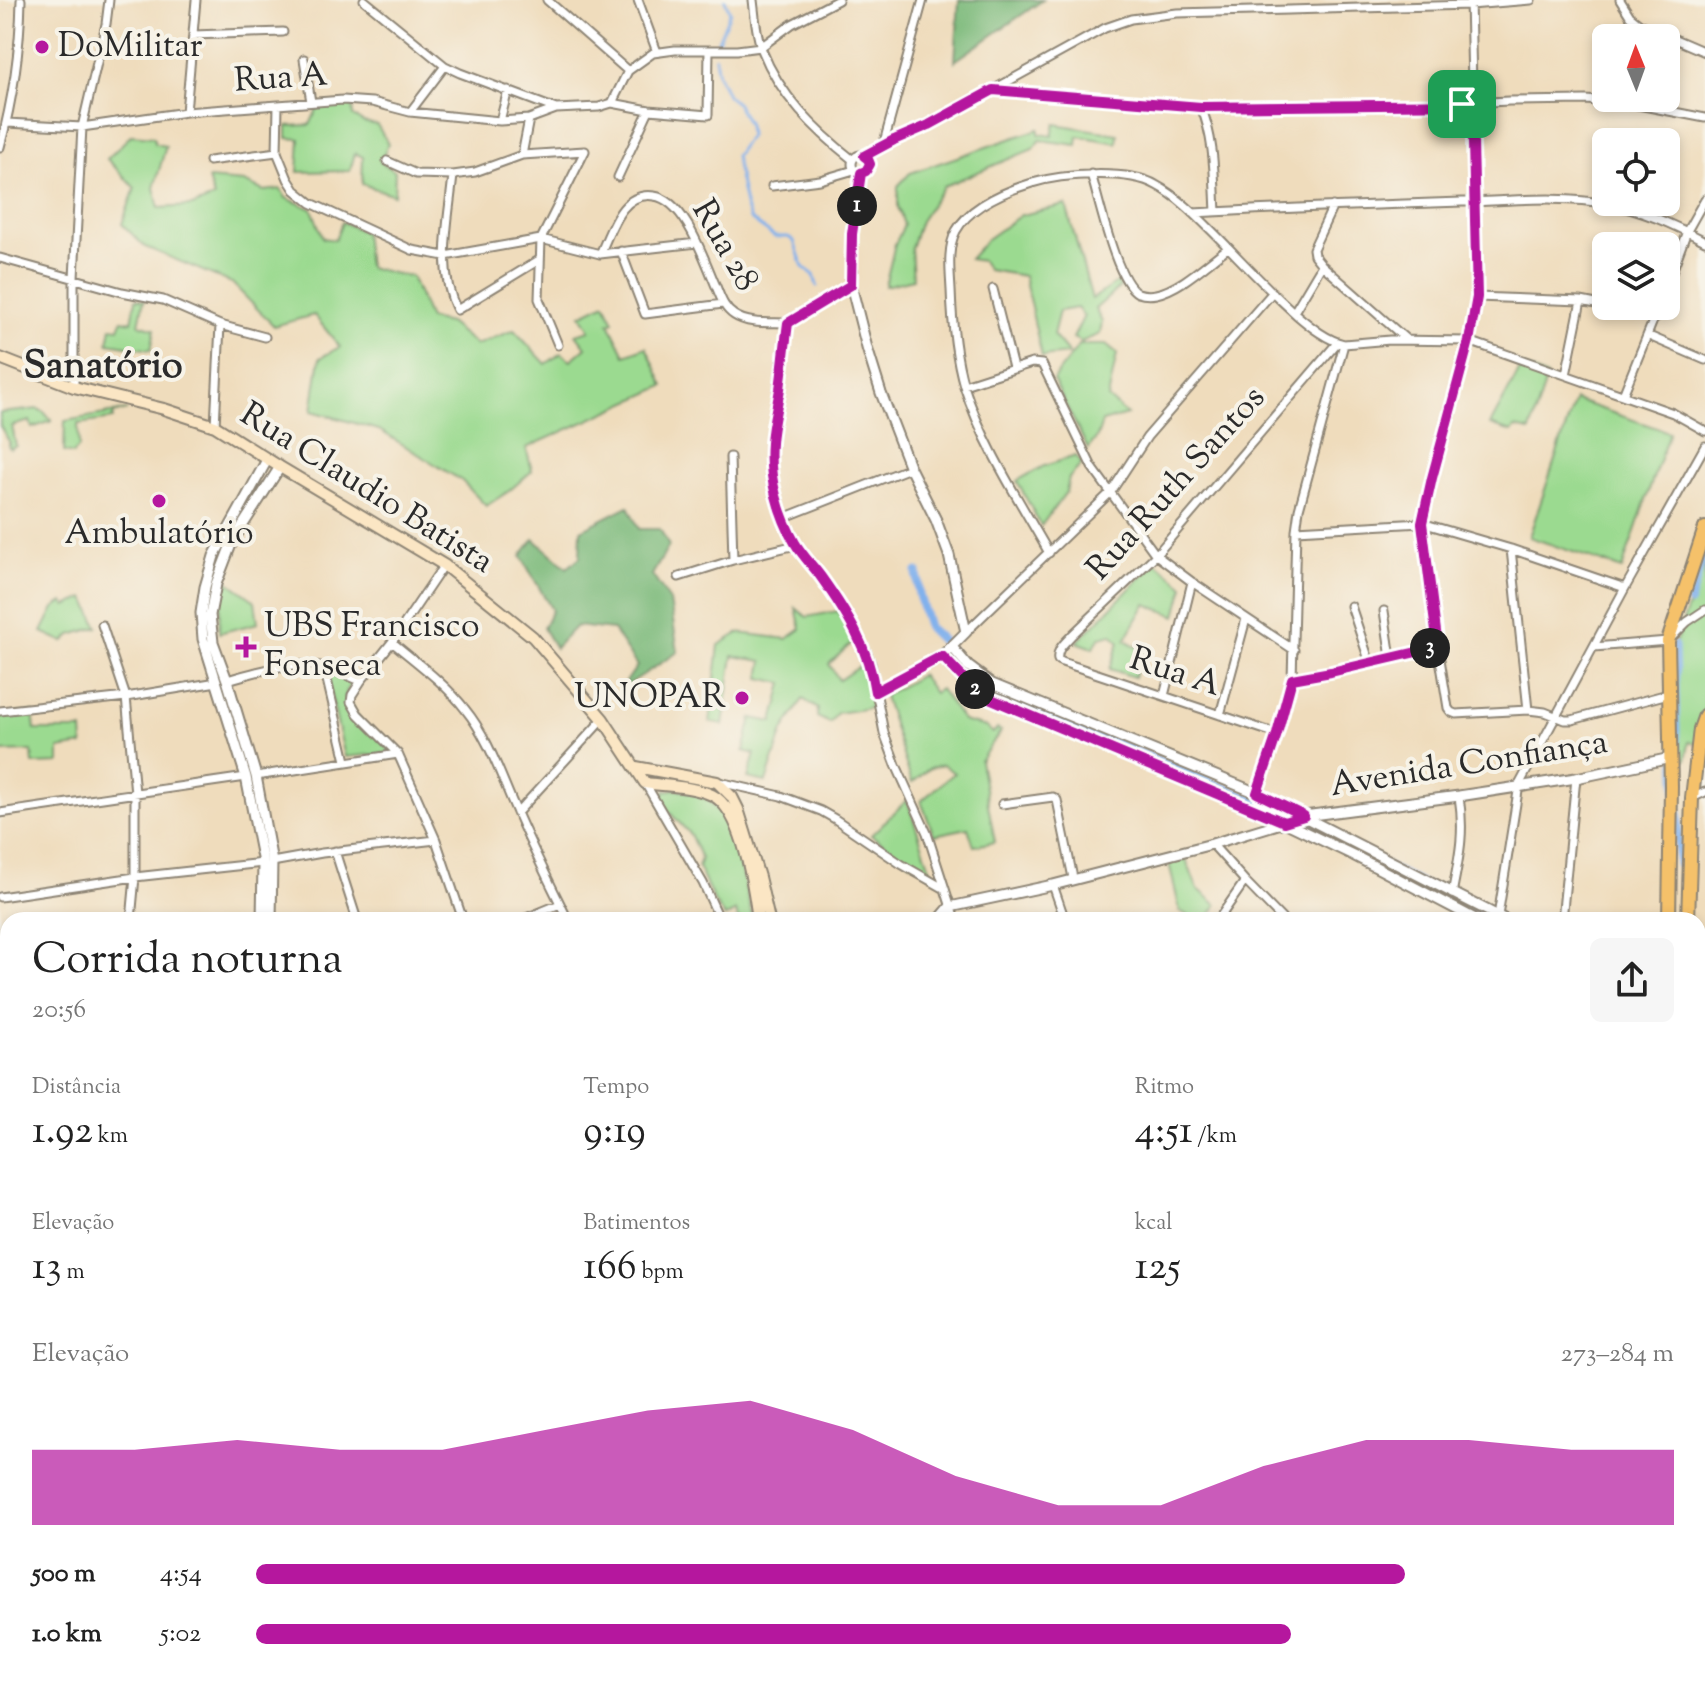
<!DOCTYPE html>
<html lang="pt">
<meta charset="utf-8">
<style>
body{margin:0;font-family:"Sorts Mill Goudy",serif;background:#f6f6f6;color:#222;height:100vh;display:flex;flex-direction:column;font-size:30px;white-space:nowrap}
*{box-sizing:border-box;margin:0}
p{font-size:26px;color:#767676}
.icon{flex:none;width:44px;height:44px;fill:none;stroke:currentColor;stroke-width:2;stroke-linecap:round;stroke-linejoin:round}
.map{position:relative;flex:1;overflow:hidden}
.panel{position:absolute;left:0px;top:912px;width:1706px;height:770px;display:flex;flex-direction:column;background:#fff;border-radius:24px 24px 0 0;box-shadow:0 4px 12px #0003}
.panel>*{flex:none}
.needle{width:52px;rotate:359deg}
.buttons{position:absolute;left:1592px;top:24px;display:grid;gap:16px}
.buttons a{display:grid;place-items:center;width:88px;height:88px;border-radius:12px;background:#fff;box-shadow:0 4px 12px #0003;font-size:40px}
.pin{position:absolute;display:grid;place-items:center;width:68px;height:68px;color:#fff;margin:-34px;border-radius:16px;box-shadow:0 4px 12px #0006}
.km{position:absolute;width:40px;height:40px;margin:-20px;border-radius:50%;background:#222;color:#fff;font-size:22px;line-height:40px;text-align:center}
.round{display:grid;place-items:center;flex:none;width:84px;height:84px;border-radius:12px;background:#f6f6f6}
.head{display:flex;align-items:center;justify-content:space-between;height:136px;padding:0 32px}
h1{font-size:44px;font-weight:600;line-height:60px}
.metrics{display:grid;grid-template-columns:repeat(3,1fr);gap:12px;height:136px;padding:8px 32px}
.metrics div{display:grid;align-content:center}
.metrics b{font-size:40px;font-weight:600}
.metrics small{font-size:22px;font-weight:400}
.metrics p{font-size:22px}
.chart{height:224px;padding:16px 32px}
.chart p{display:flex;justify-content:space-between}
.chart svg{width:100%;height:144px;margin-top:8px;fill:#b5179e;opacity:.7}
ul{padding:0 32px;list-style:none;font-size:26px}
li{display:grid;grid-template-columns:128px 96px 1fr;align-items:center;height:60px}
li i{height:20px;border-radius:10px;background:#b5179e}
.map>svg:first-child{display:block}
.green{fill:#9bda90;stroke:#63825e;stroke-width:2}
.forest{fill:#7cba7a;stroke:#547252;stroke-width:2}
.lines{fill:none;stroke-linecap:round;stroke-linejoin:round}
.stream{stroke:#81b1ec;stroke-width:3}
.canal{stroke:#81b1ec;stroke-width:9}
.minor-casing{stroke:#8d8474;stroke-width:11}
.tertiary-casing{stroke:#8d8474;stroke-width:13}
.secondary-casing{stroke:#8d8474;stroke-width:14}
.primary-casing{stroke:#8d8474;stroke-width:16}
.minor{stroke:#fff;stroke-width:7}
.tertiary{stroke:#fff;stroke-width:9}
.secondary{stroke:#fbe6c4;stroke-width:10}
.primary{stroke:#f5c16b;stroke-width:12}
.route-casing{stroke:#fff;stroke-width:16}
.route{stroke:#b5179e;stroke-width:10}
.poi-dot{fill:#b5179e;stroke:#f7f3e8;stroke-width:3}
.labels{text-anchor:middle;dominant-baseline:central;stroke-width:8;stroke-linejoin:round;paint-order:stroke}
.poi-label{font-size:34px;fill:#2b2b2b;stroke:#f7f3e8;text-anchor:start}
.street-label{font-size:34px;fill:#2b2b2b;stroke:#f7f3e8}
.quarter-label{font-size:38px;font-weight:bold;fill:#2b2b2b;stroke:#f7f3e8}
</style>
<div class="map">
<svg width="1705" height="1681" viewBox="0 0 1705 1681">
<rect width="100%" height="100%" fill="#f7f3e8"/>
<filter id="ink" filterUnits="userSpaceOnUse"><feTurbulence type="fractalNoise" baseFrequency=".0125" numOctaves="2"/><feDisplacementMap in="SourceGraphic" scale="16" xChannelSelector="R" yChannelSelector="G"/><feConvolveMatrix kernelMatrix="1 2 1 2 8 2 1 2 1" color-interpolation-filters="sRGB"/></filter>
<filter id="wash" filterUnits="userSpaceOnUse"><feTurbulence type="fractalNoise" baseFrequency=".006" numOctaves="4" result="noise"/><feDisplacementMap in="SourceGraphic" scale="32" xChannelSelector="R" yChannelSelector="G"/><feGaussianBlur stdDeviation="1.8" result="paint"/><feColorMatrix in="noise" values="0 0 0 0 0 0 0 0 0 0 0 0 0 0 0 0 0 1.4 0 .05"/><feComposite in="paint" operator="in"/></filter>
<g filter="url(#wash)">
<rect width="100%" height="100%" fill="#efdcbc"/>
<path class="green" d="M352,104L353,116L363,122L377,125L388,143L381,162L395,171L394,195L362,184L363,157L355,153L350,171L298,172L300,139L287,138V126L310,125L319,105Z
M1055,124L1118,134L1117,143L1078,136L1077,145L1040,140L1033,149L944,186L920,221L911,248L913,279L885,286L895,244L904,225L898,207V186L910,173L1039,129V134L1052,136Z
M131,135L154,137L155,144L166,146L154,188L159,208L192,206L214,198L208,179L244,182L264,191L281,189L286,198L312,209L323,238L335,240L342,222L364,232L368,267L400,275L411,276L429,319L449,323L476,345L514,330L546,364L561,353L571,360L586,347L576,334L590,330L581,315L605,303L614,321L609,323L625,355L646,347L664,386L526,448L532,471L509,491L486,506L462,481L379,430L312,411L320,358L340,347L314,315L274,326L232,283L145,247L122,224L135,188L107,159Z
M1066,205L1092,299L1118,282L1120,287L1095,309L1102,322L1100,334L1081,342L1073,338L1084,316L1077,308L1059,311L1053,335L1069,354L1042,357L1024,276L988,270L982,261L969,259L987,239L1021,215Z
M136,299L144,300L139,324L155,329L151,350L108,343L111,327L119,328L122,320L132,322Z
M1079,345H1106L1117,354L1108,398L1127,415L1102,422L1097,437L1088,449L1053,380Z
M1522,366L1547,377L1530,431L1515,428L1512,432L1490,425Z
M1575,400L1669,432L1622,569L1529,537Z
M38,409L44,412L52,421L32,428L30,421L12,426L16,446L10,449L8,445L10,443L0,426V413Z
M127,410L113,414V419L78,424L79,447L73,454L64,452L65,421Z
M1076,456L1082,464L1069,478L1066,492L1041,526L1017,481L1044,466Z
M1705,548V744L1689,742L1686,760L1680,761L1674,646L1690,602Z
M1156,562L1184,586L1176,616L1146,604L1125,640L1145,651L1134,677L1110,669L1119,642L1112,634L1100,637L1093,648L1077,642Z
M226,580L255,601L258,623L219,633L220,606Z
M85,598L98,627L71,635L64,642L42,632L54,608L63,602L66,606Z
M796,608L807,617L838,611L855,640L829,664L839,680L867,661L871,708L837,713L830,723L817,717L818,709L803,699L783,731L766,782L748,778L755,754L744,751L752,718L773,722L783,683L760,678L763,661L733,656L723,725L710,722L719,645L739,633L787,639L801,629Z
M325,670L353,682L348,688L345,697L360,721L393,753L345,757Z
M921,675L934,693L940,689L963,721L986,727L993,733L997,729L1001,731L980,761L995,842L974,846L968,828L934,835L921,801L954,773L943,765L930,768L912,783L884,696Z
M33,712L35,730H82L83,745L59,749V763L33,764L32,751L0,752V715Z
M674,789L693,793L708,800L724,816L740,865L753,920H738L736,911L725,917L715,903L698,867L701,858L690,834L669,812L665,805L662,796L666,791Z
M907,800L933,877L871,835Z
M1186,859L1197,888L1217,905L1207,920H1196L1180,911L1169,863Z"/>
<path class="forest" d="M959,0H1043L955,61Z
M628,506L639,529H660L669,546L652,575L670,601L678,652L621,689L637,666L613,630L576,626L555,648L543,628L552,610L521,556L534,539L567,568L580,557L581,530Z"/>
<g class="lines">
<path class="stream" d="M717,43L730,12L725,0
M715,57L718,75L727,95L737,104L748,125L749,136L735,156L745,205L750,219L775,237H788L794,241L803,267L814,275L817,286"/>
<path class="canal" d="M917,572L919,595L928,627L945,644L959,664L984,689L1283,812
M1690,602L1705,548
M1674,646L1679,864
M1311,826L1377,862L1495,920
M675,1681L677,1674"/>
</g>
</g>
<g filter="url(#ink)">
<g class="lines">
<g class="minor-casing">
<path id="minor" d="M364,0L445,66L460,73L556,109L599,107L612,103L628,71L653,53L675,50H737L761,47
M547,0L628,71
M638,0L657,52
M753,0C755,16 756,35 762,50C780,96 815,130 853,160
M1470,0L1477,297L1469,341L1432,478L1422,523L1438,647L1448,708L1451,712L1456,714L1528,710L1545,712L1565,720H1572L1668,694
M1620,0L1630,16L1640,24L1705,52
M193,35L283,32
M761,47L792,24L838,0
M304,59L311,102
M993,90L1201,107L1406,106L1509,101L1586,100L1633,104L1705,118
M612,103L649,110L708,115L709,50
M278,105L277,152L288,179L295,190L311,203L412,250L445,256L541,239L600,254L697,243
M1201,107C1215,140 1214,177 1216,212
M186,112L196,0
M410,112L445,66
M500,121L508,90
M7,123L82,127L186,112L343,100L372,102L410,112L500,121L529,119L556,109
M883,146L923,0
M0,147C13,99 20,50 21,0
M522,155L529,119
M852 164a9 9 0 1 1 18 0a9 9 0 1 1-18 0Z
M864,156L894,140L929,125L1105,28L1131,19L1177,13L1470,5L1531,0
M209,161L277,152
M387,161L416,174L453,175L475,172L522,155L585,151
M1091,174C1099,199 1116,282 1138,293C1144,295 1151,295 1156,294C1181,289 1208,262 1228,248
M453,175C449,219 436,269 457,310L539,260
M618,177L649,110
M772,186L820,180L854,170
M1333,206L1313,249L1314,255L1322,265L1407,340
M1193,213C1283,208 1372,205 1462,202C1510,201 1560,195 1608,204C1642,210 1674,225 1705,241
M621,251L645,314L723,304
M600,254C611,231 621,191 654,196C685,200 704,259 715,284C720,295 723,308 734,315C749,325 771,322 788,323
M0,258L122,292L163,300L220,325L265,337
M851,285L788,323L770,445L772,474L777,496L783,518L796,545L834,596L865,649L871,664L884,733L896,765L927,833L955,920
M1666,288L1687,231L1705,199
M993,289L1013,368
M1477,297L1581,301L1606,306
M1607,306L1655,319
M1294,312L1322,265
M1649,336L1705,360
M558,345L539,299L541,239L585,151
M1566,375L1581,301
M964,385L1032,363L1042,364L1092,467L1156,555L1192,582L1294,650
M74,387V278L82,127L106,24L109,0
M1623,395L1659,306
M215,426L220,325
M730,457L733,560
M783,518L910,468
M1296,530L1422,523L1511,549L1625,588
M1511,549L1528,710
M1049,553C1019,500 983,445 964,386C956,358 952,320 951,290C950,271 947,248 956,231C970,206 1006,191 1032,183C1062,174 1128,169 1156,185C1177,196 1195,214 1212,231C1241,260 1267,289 1298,316C1311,327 1327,340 1344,344L1390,340L1469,341L1673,413L1705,431
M444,565L392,642L361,681L352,695L351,702L358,714L398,754L436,840L463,920
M679,577L733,560L796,545
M1351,606L1370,663
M1384,611L1391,658
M102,625L126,697L135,793V877L131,920
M966,632L1111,492L1147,437L1272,293
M392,642C417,663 445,683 465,709C488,737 500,774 515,808C531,846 550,883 568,920
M1594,647L1668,641L1687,622L1705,610
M324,667L346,761
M1292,679L1331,672L1438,647
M227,680C256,672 290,661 320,666C334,669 348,676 361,681
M875,692L942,656
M1164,696L1192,582
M0,711L126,697L217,682
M1220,715L1246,619
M1277,734L1062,662L1058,660C1056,649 1065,643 1072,635L1156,555L1337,343
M256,776L398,754
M719,782L781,796L821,811L835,819L901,864L945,889
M645,783L703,883L720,920
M1257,793L1277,734L1292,679L1296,530L1299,509L1344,344
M1692,798L1705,792
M1002,804L1053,797L1057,800L1073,878
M0,813L246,777
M517,813L603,719
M1212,844L1245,881L1283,920
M335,851L357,920
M272,862L322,853L436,840
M1053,885L1065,920
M1452,894C1459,857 1465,834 1459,796
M0,897L135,877L263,863
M1498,916L1519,785L1625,588L1705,446
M521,920L560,904
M1218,920L1245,881
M1562,920L1576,778
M0,940L8,944
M1698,989H1705
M0,1027L8,1032
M1698,1235L1705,1234
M0,1289H8
M0,1371H8
M0,1499H8
M1698,1517L1705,1514
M238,1674L255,1681
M486,1674V1681
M1061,1674V1681
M50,1681L65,1674
M310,1681L312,1674
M754,1681V1674
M911,1681V1674"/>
</g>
<g class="tertiary-casing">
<path id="tertiary" d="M861,173L852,234L851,285L867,348L881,393L910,468L936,520L949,555L966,632L942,656L967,682L989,698L1284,822L1353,855L1477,920
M952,647L968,666L992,684L1257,793L1506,920
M262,920L263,863L246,777L203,639L201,613L205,587L214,556L267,460
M271,920L272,862L261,803L256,776L227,680L213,642L210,615L216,584L232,542L280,467
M939,920L950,907L1053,885L1212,844L1304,816L1459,796L1576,778L1671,758"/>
</g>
<g class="secondary-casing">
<path id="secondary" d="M0,358L74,387L164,409L215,426L280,467L444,565L533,637L603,719L645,783C667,786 692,786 712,795C743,810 754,889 758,920
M636,767L717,782L732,797L738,809L759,877L769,920
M0,1151L8,1150
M0,1196L8,1194
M1292,1674L1297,1681
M1314,1674L1319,1681
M665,1681L667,1674
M682,1681L685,1674"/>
</g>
<g class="primary-casing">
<path id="primary" d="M1669,920L1671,786L1668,641L1705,528
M1688,920L1692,798L1700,729L1705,715
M1682,1681V1674"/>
</g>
<use href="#minor" class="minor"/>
<use href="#tertiary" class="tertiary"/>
<use href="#secondary" class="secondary"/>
<use href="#primary" class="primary"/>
</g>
</g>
<g class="lines" filter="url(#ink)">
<g class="route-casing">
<path id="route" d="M993,90L1201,107L1472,104L1477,297L1469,341L1432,478L1422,523L1438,647L1331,672L1292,679L1277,734L1257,793L1304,816L1284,822L989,698L967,682L942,656L875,692C869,648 846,612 821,577C813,566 802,555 795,543C779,515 768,477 771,443C772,425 777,407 780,389C783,367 785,345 788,323L851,285L852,234L861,173L866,171L870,164L868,159L864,156L894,140L929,125Z"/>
</g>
<use href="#route" class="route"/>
</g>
<g class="poi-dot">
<circle cx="42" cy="47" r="8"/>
<circle cx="159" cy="501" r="8"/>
<path d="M242 635h8v8h8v8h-8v8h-8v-8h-8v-8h8z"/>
<circle cx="742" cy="698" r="8"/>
</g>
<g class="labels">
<g class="poi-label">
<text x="58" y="47">DoMilitar</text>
<text x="159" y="534" text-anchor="middle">Ambulatório</text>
<text x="264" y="627">UBS Francisco<tspan x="264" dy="39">Fonseca</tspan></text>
<text x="726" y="698" text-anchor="end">UNOPAR</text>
</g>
<g class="street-label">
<text transform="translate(281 79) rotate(-4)">Rua A</text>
<text transform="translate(724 246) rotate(60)">Rua 28</text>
<text transform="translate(1177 484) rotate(-48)">Rua Ruth Santos</text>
<text transform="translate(366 489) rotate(32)">Rua Claudio Batista</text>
<text transform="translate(1175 673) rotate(18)">Rua A</text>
<text transform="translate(1469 765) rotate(-9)">Avenida Confiança</text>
</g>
<g class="quarter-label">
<text x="103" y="368">Sanatório</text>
</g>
</g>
</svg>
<div class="buttons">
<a><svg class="needle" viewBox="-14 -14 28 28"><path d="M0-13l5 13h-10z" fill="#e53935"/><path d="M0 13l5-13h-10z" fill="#767676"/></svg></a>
<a><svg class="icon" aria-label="locate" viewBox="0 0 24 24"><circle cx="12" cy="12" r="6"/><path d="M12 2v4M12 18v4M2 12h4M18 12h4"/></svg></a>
<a><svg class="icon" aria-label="layers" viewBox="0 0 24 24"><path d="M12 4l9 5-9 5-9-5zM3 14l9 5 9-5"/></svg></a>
</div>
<div class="pin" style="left:1462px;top:104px;background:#1e9e55"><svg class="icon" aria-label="arrive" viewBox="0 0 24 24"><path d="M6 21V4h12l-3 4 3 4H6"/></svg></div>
<b class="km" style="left:857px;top:206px">1</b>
<b class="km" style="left:975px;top:689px">2</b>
<b class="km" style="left:1430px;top:648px">3</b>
<section class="panel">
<div class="head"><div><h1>Corrida noturna</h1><p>20:56</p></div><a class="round"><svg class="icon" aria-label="share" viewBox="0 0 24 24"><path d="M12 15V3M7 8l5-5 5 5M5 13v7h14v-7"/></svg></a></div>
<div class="metrics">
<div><p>Distância</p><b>1.92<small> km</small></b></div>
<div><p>Tempo</p><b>9:19</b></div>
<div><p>Ritmo</p><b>4:51<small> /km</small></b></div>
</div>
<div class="metrics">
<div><p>Elevação</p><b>13<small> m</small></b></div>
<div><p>Batimentos</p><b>166<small> bpm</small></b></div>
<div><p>kcal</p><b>125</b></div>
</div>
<div class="chart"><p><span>Elevação</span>273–284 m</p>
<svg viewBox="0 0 160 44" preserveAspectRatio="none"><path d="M0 44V21L10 21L20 18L30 21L40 21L50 15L60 9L70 6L80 15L90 29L100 38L110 38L120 26L130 18L140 18L150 21L160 21V44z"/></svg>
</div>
<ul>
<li><b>500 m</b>4:54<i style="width:81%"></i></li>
<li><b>1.0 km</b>5:02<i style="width:73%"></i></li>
</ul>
</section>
</div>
